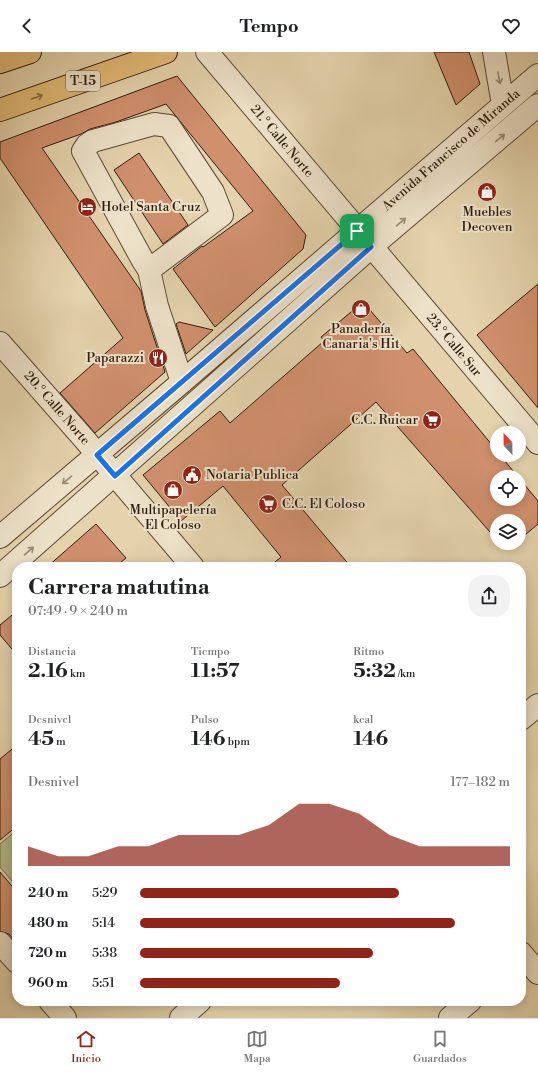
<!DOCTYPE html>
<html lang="es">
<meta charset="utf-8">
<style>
body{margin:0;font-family:"Libre Bodoni",serif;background:#f2f2f2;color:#202124;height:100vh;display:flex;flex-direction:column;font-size:15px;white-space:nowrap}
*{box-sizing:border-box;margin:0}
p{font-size:13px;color:#757577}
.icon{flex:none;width:22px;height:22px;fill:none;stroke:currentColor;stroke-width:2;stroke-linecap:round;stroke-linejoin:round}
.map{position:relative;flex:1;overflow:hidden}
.sheet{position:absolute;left:12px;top:510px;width:514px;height:444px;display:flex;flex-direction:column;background:#fff;border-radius:16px;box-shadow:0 2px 10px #0003}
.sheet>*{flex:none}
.needle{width:26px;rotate:338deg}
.tools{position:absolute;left:490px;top:374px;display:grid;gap:8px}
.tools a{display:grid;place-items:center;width:36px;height:36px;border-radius:50%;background:#fff;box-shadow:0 2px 10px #0003;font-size:20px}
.pin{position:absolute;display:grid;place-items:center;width:34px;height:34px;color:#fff;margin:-17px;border-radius:8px;box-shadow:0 2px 6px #0006}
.round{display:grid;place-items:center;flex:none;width:42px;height:42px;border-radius:16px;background:#f2f2f2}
.summary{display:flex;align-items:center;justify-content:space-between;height:68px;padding:0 16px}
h1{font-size:22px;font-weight:800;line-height:30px}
.stats{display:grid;grid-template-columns:repeat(3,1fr);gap:6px;height:68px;padding:4px 16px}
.stats div{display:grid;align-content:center}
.stats b{font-size:20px;font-weight:800}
.stats small{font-size:11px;font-weight:400}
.stats p{font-size:11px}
.chart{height:112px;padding:8px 16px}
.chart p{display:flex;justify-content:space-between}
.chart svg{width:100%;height:72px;margin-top:4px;fill:#8f2418;opacity:.7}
ul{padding:0 16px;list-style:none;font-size:13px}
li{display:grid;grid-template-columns:64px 48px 1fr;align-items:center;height:30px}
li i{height:10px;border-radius:5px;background:#8f2418}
header{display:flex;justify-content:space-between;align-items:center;height:52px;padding:0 16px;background:#fff;font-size:18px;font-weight:800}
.tabs{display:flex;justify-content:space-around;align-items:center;height:56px;border-top:1px solid #e0e0e0;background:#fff;font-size:11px;color:#757577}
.tabs a{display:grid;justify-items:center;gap:2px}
.tabs .selected{color:#8f2418}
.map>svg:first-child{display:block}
.green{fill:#b5bc89;stroke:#726c4c}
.building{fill:#d0906d;stroke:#2f1d0f}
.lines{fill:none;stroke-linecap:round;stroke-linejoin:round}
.minor-casing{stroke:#5c4a36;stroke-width:24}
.major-casing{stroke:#2f1d0f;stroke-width:24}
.minor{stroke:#ede2c9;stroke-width:22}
.major{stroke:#e2ba76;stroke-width:22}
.oneway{stroke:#988975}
.oneway2{stroke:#886c42}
.route-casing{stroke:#fff;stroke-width:8}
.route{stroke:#1a73e8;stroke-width:5}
.labels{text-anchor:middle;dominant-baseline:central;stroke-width:4;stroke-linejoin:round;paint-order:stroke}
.shield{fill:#ede2c9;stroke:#685847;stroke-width:1}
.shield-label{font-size:12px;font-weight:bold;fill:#2f1d0f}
.street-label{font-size:13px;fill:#2f1d0f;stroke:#ede2c9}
.poi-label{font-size:13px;fill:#2f1d0f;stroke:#ede2c9;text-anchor:start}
</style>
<header><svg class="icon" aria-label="back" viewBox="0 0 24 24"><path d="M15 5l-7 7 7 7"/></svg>Tempo<svg class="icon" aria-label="heart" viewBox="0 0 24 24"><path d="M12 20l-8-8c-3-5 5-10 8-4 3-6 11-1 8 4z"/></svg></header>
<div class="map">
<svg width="538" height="966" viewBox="0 0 538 966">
<rect width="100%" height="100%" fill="#e4d3ac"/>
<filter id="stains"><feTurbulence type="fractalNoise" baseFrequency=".005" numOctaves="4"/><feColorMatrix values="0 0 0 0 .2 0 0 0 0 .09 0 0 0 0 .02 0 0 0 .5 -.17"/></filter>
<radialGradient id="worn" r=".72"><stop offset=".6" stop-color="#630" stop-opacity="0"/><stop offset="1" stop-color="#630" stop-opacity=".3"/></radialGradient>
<path class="green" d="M17,778V835L0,815V792Z"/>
<path class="building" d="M434,0H469L480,32L456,53Z
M177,24L306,183L303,197L215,275L173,217L202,194L203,195L253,159L166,52L116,70L90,77L81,82L42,96L141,239L145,258L165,320L95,381L60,341L123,286L0,106V90Z
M139,101L188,173L163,192L114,118Z
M538,232V356L477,283Z
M363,250L407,301L413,297L497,399V403H500L518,425H497V447H519V426L538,449V472L519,488V469H497V488L376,350L282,433L351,515H269L281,505L223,434L181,469L143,423L220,359L230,371L324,289L321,285Z
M179,270L213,278L186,302L176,272Z
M96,472L126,506L115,515H47Z
M17,559V603L0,583V573Z
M17,693V774L0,788V707Z
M0,820L17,840V891L9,882L0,879Z"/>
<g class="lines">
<g class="minor-casing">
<path id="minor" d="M207,0L538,391
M494,0L503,53
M149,218L222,163L213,140L169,74L154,72L93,89L87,93L83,99L142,207L149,218L157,254L182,330
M0,291L86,389L193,515
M0,485L182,330L538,23
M0,524L371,195L538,53
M521,667L538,653
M0,891L17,910
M521,901L538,921
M50,949L65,966
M181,966L200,949
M450,966L470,949"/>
</g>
<g class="major-casing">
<path id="major" d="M0,10L30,0
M0,58L166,0"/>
</g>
<use href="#minor" class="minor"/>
<use href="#major" class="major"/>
</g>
<defs><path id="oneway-shaft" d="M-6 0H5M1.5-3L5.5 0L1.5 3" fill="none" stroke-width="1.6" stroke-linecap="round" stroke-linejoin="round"/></defs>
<g class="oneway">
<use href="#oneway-shaft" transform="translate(499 26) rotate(79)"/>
<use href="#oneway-shaft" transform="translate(500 86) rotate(-40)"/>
<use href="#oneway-shaft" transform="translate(401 170) rotate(-40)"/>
<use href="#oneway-shaft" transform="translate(67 428) rotate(140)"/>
<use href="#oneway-shaft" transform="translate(29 499) rotate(-41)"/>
</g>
<use class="oneway2" href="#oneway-shaft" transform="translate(37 45) rotate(-19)"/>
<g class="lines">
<g class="route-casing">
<path id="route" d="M357,179L371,195L115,424L97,403Z"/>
</g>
<use href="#route" class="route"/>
</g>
<defs>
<g id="shop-disc" transform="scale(1)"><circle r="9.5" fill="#8f2418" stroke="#ede2c9"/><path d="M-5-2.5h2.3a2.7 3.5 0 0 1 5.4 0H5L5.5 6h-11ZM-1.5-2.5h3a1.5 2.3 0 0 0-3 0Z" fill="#fff"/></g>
<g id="hotel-disc" transform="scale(1)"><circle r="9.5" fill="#8f2418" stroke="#ede2c9"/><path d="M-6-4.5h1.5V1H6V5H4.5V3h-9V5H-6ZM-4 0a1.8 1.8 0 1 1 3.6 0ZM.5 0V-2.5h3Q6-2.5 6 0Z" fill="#fff"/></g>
<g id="restaurant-disc" transform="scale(1)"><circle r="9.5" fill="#8f2418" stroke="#ede2c9"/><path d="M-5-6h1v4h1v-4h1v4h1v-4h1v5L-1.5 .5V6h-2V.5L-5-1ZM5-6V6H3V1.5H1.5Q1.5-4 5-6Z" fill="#fff"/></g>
<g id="supermarket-disc" transform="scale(1)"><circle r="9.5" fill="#8f2418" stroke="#ede2c9"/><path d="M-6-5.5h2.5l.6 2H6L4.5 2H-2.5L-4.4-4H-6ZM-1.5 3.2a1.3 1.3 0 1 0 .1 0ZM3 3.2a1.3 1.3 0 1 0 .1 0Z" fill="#fff"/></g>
<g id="civic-disc" transform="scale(1)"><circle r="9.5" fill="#8f2418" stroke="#ede2c9"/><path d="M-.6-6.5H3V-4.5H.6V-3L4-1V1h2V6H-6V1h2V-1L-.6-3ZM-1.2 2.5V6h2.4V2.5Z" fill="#fff"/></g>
</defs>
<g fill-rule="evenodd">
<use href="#shop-disc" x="487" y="140"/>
<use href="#hotel-disc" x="87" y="155"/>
<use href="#shop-disc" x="361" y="257"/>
<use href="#restaurant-disc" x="158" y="306"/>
<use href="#supermarket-disc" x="432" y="368"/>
<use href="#civic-disc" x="192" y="423"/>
<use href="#shop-disc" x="173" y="438"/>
<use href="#supermarket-disc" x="268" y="452"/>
</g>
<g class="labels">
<rect class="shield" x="66" y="19" width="34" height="20" rx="3"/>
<g class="shield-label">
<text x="83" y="29">T-15</text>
</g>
<g class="street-label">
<text transform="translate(282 89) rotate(50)">21.° Calle Norte</text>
<text transform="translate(451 98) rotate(-41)">Avenida Francisco de Miranda</text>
<text transform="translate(454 293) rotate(50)">23.° Calle Sur</text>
<text transform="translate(57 356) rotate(49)">20.° Calle Norte</text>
</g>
<g class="poi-label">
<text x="101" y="155">Hotel Santa Cruz</text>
<text x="487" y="160" text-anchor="middle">Muebles<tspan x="487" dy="15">Decoven</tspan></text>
<text x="361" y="277" text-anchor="middle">Panadería<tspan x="361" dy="15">Canaria's Hit</tspan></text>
<text x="144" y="306" text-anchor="end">Paparazzi</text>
<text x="418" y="368" text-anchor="end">C.C. Ruicar</text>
<text x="206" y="423">Notaria Publica</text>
<text x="282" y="452">C.C. El Coloso</text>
<text x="173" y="458" text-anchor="middle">Multipapelería<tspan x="173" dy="15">El Coloso</tspan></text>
</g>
</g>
<rect width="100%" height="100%" filter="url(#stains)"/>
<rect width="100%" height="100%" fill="url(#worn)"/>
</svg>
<div class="tools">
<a><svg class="needle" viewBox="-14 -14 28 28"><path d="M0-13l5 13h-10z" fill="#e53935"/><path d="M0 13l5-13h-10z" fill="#757577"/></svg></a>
<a><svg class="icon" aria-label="locate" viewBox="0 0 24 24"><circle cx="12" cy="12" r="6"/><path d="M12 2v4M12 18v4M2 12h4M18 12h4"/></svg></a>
<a><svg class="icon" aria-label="layers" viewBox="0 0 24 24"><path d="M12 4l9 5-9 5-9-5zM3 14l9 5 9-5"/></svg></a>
</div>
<div class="pin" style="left:357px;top:179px;background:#1e9e55"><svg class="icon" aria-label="arrive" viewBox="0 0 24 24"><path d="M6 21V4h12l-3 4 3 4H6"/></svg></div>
<section class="sheet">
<div class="summary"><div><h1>Carrera matutina</h1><p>07:49 · 9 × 240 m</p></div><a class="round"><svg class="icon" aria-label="share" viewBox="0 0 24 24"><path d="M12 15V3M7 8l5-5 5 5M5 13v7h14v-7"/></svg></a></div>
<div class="stats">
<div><p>Distancia</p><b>2.16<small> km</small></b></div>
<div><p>Tiempo</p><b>11:57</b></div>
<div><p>Ritmo</p><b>5:32<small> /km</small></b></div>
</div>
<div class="stats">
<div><p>Desnivel</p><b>45<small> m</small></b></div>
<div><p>Pulso</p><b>146<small> bpm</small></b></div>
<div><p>kcal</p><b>146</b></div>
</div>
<div class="chart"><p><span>Desnivel</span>177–182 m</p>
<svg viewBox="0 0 160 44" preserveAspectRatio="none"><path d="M0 44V32L10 38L20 38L30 32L40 32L50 25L60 25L70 25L80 19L90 6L100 6L110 12L120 25L130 32L140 32L150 32L160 32V44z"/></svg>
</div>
<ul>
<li><b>240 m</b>5:29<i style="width:70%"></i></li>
<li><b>480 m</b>5:14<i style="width:85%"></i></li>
<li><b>720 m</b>5:38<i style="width:63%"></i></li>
<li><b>960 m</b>5:51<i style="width:54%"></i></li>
</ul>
</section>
</div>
<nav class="tabs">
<a class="selected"><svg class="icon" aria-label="home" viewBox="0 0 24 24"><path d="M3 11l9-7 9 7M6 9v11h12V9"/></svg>Inicio</a>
<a><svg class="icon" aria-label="map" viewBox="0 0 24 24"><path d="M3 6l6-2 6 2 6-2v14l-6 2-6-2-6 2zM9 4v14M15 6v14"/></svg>Mapa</a>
<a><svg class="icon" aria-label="saved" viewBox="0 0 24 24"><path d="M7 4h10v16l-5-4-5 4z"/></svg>Guardados</a>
</nav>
